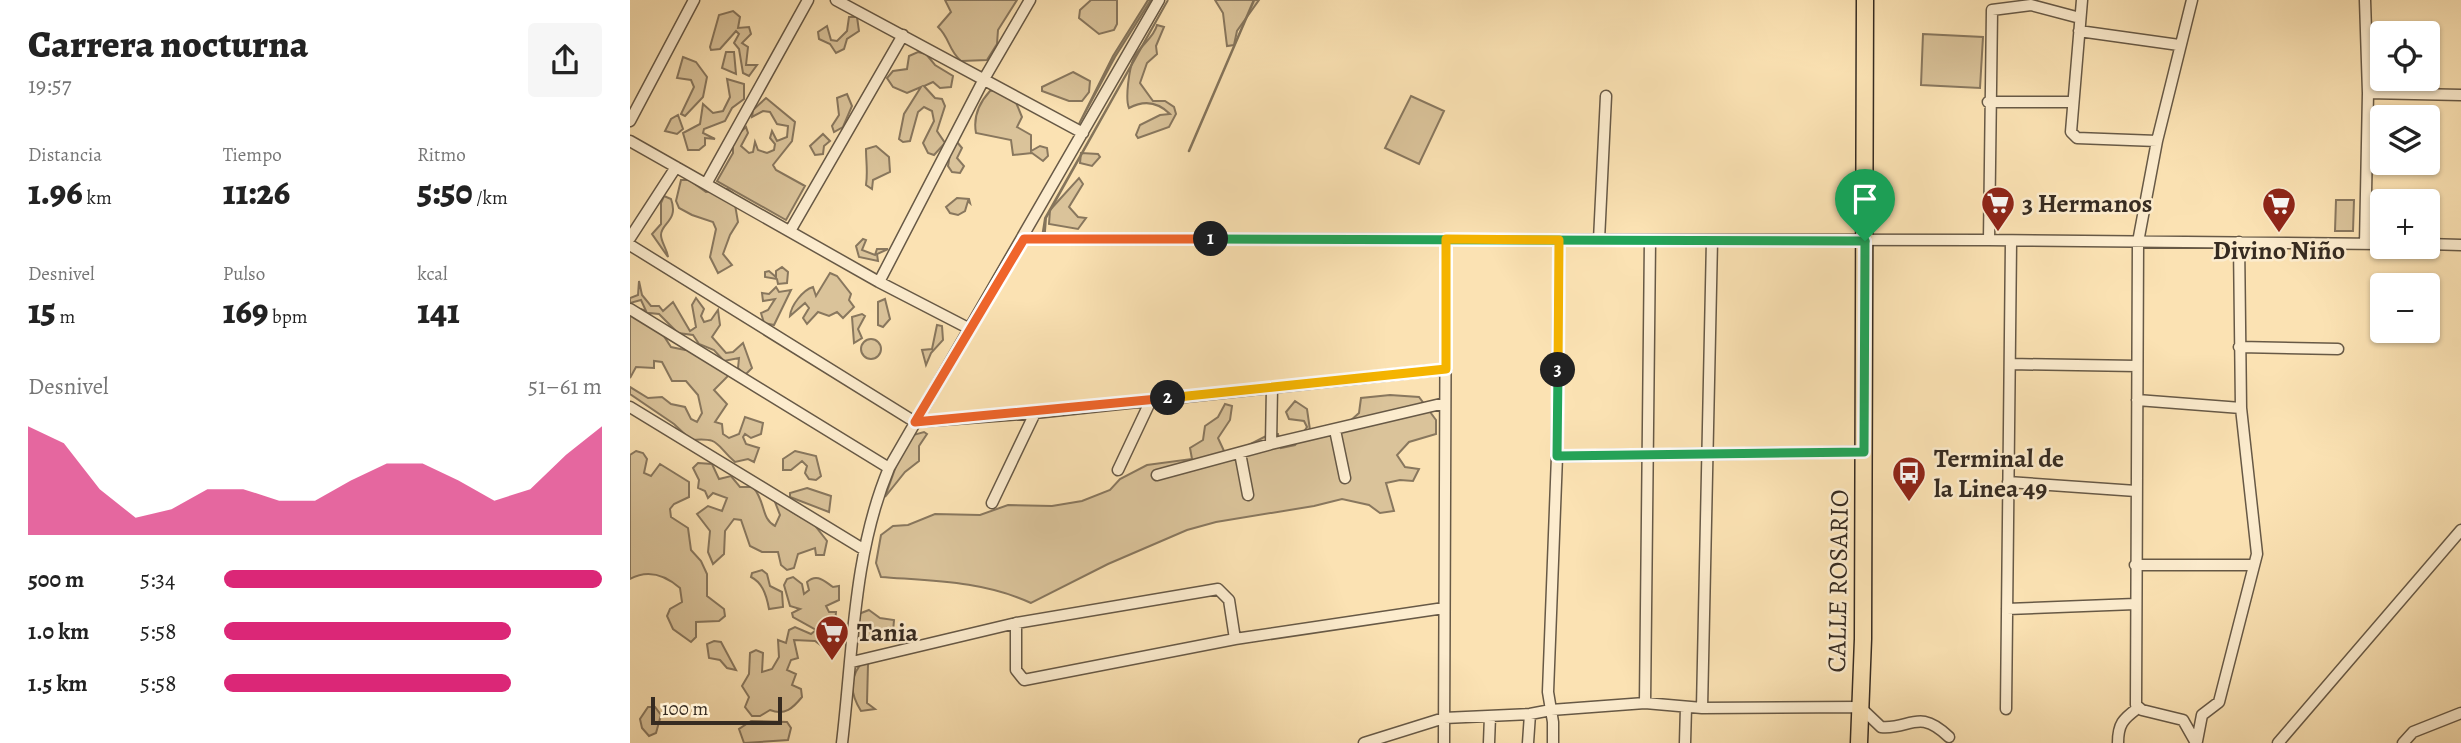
<!DOCTYPE html>
<html lang="es">
<meta charset="utf-8">
<style>
body{margin:0;font-family:Alegreya,serif;background:#f6f6f6;color:#222;height:100vh;display:flex;flex-direction:column;font-size:26px;white-space:nowrap}
*{box-sizing:border-box;margin:0}
p{font-size:23px;color:#767676}
.icon{flex:none;width:38px;height:38px;fill:none;stroke:currentColor;stroke-width:2;stroke-linecap:round;stroke-linejoin:round}
.map{position:relative;flex:1;overflow:hidden}
.panel{display:flex;flex-direction:column;background:#fff;width:630px}
.panel>*{flex:none}
.controls{position:absolute;left:1740px;top:21px;display:grid;gap:14px}
.controls a{display:grid;place-items:center;width:70px;height:70px;border-radius:7px;background:#fff;box-shadow:0 2px 5px #0004;font-size:35px}
.scale{position:absolute;left:21px;bottom:18px;width:131px;box-sizing:border-box;padding-left:7px;border:4px solid #362b21;border-top:0;font-size:19px;line-height:24px;white-space:nowrap;color:#362b21;-webkit-text-stroke:5px #fcecce;paint-order:stroke}
.pin{position:absolute;display:grid;place-items:center;width:60px;height:60px;color:#fff;margin:-72px -30px;border-radius:50% 50% 50% 0;rotate:-45deg;box-shadow:0 0 7px #0007}
.pin .icon{rotate:45deg}
.km{position:absolute;width:35px;height:35px;margin:-18px;border-radius:50%;background:#222;color:#fff;font-size:19px;line-height:35px;text-align:center}
.round{display:grid;place-items:center;flex:none;width:74px;height:74px;border-radius:7px;background:#f6f6f6}
.overview{display:flex;align-items:center;justify-content:space-between;height:119px;padding:0 28px}
h1{font-size:38px;font-weight:800;line-height:52px}
.stats{display:grid;grid-template-columns:repeat(3,1fr);gap:10px;height:119px;padding:7px 28px}
.stats div{display:grid;align-content:center}
.stats b{font-size:35px;font-weight:800}
.stats small{font-size:19px;font-weight:400}
.stats p{font-size:19px}
.chart{height:196px;padding:14px 28px}
.chart p{display:flex;justify-content:space-between}
.chart svg{width:100%;height:126px;margin-top:7px;fill:#db2777;opacity:.7}
ul{padding:0 28px;list-style:none;font-size:23px}
li{display:grid;grid-template-columns:112px 84px 1fr;align-items:center;height:52px}
li i{height:18px;border-radius:9px;background:#db2777}
main{display:flex;flex:1;min-height:0}
.map>svg:first-child{display:block}
.green{fill:#dac39a;stroke:#88775e;stroke-width:2}
.water{fill:#b8a481;stroke:#84745b;stroke-width:2}
.lines{fill:none;stroke-linecap:round;stroke-linejoin:round}
.stream{stroke:#84745b;stroke-width:2.5}
.minor-casing{stroke:#675946;stroke-width:13}
.primary-casing{stroke:#362b21;stroke-width:19}
.minor{stroke:#fcecce;stroke-width:10}
.primary{stroke:#fbe2b3;stroke-width:16}
.split-1-casing{stroke:#fff;stroke-width:14}
.split-2-casing{stroke:#fff;stroke-width:14}
.split-3-casing{stroke:#fff;stroke-width:14}
.split-4-casing{stroke:#fff;stroke-width:14}
.split-1{stroke:#22a559;stroke-width:9}
.split-2{stroke:#f0652b;stroke-width:9}
.split-3{stroke:#f5b400;stroke-width:9}
.split-4{stroke:#22a559;stroke-width:9}
.labels{text-anchor:middle;dominant-baseline:central;stroke-width:5;stroke-linejoin:round;paint-order:stroke}
.poi-label{font-size:26px;font-weight:bold;fill:#362b21;stroke:#fcecce;text-anchor:start}
.street-label{font-size:26px;fill:#362b21;stroke:#fcecce}
</style>
<main>
<section class="panel">
<div class="overview"><div><h1>Carrera nocturna</h1><p>19:57</p></div><a class="round"><svg class="icon" aria-label="share" viewBox="0 0 24 24"><path d="M12 15V3M7 8l5-5 5 5M5 13v7h14v-7"/></svg></a></div>
<div class="stats">
<div><p>Distancia</p><b>1.96<small> km</small></b></div>
<div><p>Tiempo</p><b>11:26</b></div>
<div><p>Ritmo</p><b>5:50<small> /km</small></b></div>
</div>
<div class="stats">
<div><p>Desnivel</p><b>15<small> m</small></b></div>
<div><p>Pulso</p><b>169<small> bpm</small></b></div>
<div><p>kcal</p><b>141</b></div>
</div>
<div class="chart"><p><span>Desnivel</span>51–61 m</p>
<svg viewBox="0 0 160 44" preserveAspectRatio="none"><path d="M0 44V6L10 12L20 28L30 38L40 35L50 28L60 28L70 32L80 32L90 25L100 19L110 19L120 25L130 32L140 28L150 16L160 6V44z"/></svg>
</div>
<ul>
<li><b>500 m</b>5:34<i style="width:100%"></i></li>
<li><b>1.0 km</b>5:58<i style="width:76%"></i></li>
<li><b>1.5 km</b>5:58<i style="width:76%"></i></li>
</ul>
</section>
<div class="map">
<svg width="1831" height="743" viewBox="0 0 1831 743">
<rect width="100%" height="100%" fill="#fbe2b3"/>
<filter id="stains"><feTurbulence type="fractalNoise" baseFrequency=".00286" numOctaves="4"/><feColorMatrix values="0 0 0 0 .2 0 0 0 0 .09 0 0 0 0 .02 0 0 0 .5 -.17"/></filter>
<radialGradient id="worn" r=".72"><stop offset=".6" stop-color="#630" stop-opacity="0"/><stop offset="1" stop-color="#630" stop-opacity=".3"/></radialGradient>
<path class="green" d="M315,0H387L368,30L367,44L357,60L331,61C318,50 320,38 308,27L321,12Z
M461,0H487V24L484,30L469,34L449,18L450,10Z
M585,0H629L607,31L604,45L597,46L593,13Z
M103,11L110,17L108,28L119,27L121,34L112,43L118,47L116,65H127L119,76L113,73L109,49L104,43L109,34L106,31L90,49L81,50L80,47L89,15Z
M219,17H227L229,31L217,39L214,49L206,53L200,44L189,39L188,32L197,26L201,40L207,41L217,31Z
M527,25L534,27L526,46L527,54L517,63L510,83L523,101H535L544,107L546,114L539,127L508,138L506,135L510,125L530,115L540,114C528,102 514,100 499,108C495,99 499,68 504,58C510,45 524,38 527,25Z
M1293,34L1353,37L1350,88L1291,85Z
M96,52H104L106,74L92,68Z
M288,52L296,54L305,65L323,76L321,87L310,88L303,82L294,86L305,98L312,99L315,106L307,131L315,143L304,155L298,153L293,143L304,121L302,111L294,107L288,112L280,141L273,142L269,139L274,114L291,87L277,93L263,87L257,78L263,71L277,69L279,56Z
M53,57L66,62L77,77L73,97L55,116L51,114L64,87L61,80L47,78Z
M443,72L460,81L459,92L452,101H439L412,91V87Z
M97,79L114,84V99L102,108L95,121L74,129L73,133L85,139L75,138V145L69,150H58L53,133L70,124L73,104L83,113L93,111L100,97Z
M367,90L385,100L392,117L387,127L401,135V151L410,146L417,148L418,156L413,161L402,153L383,155L381,140L346,133C343,117 349,103 360,91Z
M217,94L222,106L213,127L204,132L202,126L209,115L207,98Z
M781,96L814,111L789,164L755,148Z
M136,98L165,122L162,141L143,165L146,170L175,186L156,220L87,181L103,153V139L116,127L118,133L111,146L119,153L123,152L125,142L128,150L137,153L144,150L145,144L140,138L142,131L147,141L157,137L158,126L147,124L140,112L133,111L122,117L123,110Z
M48,115L53,129L47,134L35,131L41,119Z
M193,134L200,141L194,146L193,154L185,155L180,146Z
M327,142L332,148L327,158L334,166L330,173L322,172L318,166L321,148Z
M246,146L259,157L260,172L243,180L242,189L236,185C238,172 236,162 236,149Z
M451,153L468,154L470,157L462,166L450,163Z
M449,178L453,184L439,207L448,217L456,218L448,229L419,224L420,210Z
M51,180H59L76,192L97,189L103,193L108,222L100,235L93,254L102,265L88,273L80,257L86,229L83,222L62,215L49,208L46,201Z
M34,196L41,199C49,221 31,223 31,235C31,242 37,249 38,257L22,234L31,224V203Z
M327,198L339,199L340,203L338,201L335,211L328,215L320,213L316,207Z
M1706,200H1724L1723,231H1705Z
M233,239L236,240L232,250L245,255L247,249H258L247,254L248,261L229,257L226,246Z
M152,267L158,272L157,283L148,284L147,279L135,277V272L139,271L146,277V271Z
M200,273L207,276L221,294L219,300L224,307L213,318L207,312L199,316L188,312L177,324L173,318L179,308L175,303L160,316C161,305 173,290 183,287L186,296Z
M9,281L12,295L21,306H29L33,311L43,302L60,331L66,327L62,305L66,298L74,309L71,316L74,322L81,320L88,310L90,325L82,337L96,353L103,352L113,343L122,368L115,375L108,368L109,358L94,361L84,350L69,344L63,335L48,333L29,314L19,313L41,347L55,350L62,348L100,374L84,390L97,404L85,422L92,424L93,434L99,438L109,434L115,417L133,423L131,434L121,438L115,434L113,437L116,444L129,448L124,462L118,459L105,462C85,445 91,437 61,440L44,424L0,394V387L18,398L32,397L41,404L55,407L61,419L67,422L72,413L68,395L56,381H42L32,362L24,361V368L6,367L0,378V315L11,309L16,311L11,300L0,303V298L8,295Z
M146,287L149,292L161,290L144,325L134,323L131,313L138,310L145,299L133,301L132,293L139,294Z
M255,299L260,319L253,327L248,325V302Z
M232,314L235,316L228,329L232,338L224,343L222,317Z
M307,325L312,326L313,340L301,353L296,365L292,350L302,349Z
M231 349a10 10 0 1 1 20 0a10 10 0 1 1-20 0Z
M760,395L789,397L806,420V434L779,442L767,455L775,467L789,469L783,481L770,480L756,483L764,511L750,513L739,505L712,499L684,506L586,522L557,530L478,564L401,603C353,581 303,581 251,577L246,563L251,535L263,526L278,525L305,514L350,515L378,505L422,506L452,501L480,490L490,479L517,465L562,459L560,448L573,440L575,426L588,417L595,404L602,406L600,420L588,438L594,451L601,454L640,434H648L651,448L665,445L677,427L674,421L659,419L656,412L665,401L677,409L680,430L686,435L710,430L729,413L731,398Z
M294,432L297,434L289,446V461L275,472L255,497L270,455L283,435Z
M6,451L13,453L17,459L14,473L21,476L30,464L59,482V497L44,504L40,509L41,517L58,528L61,550L71,561L77,574V596L94,609L95,616L89,621L66,622V637L61,642L43,629L37,616L40,609L52,602L50,588C35,575 18,569 0,579V455Z
M165,451L186,456L191,476L186,480L179,479L175,473L177,466L172,461L161,470H153V459Z
M68,463L82,464L89,479L101,476L110,487H123C136,502 131,519 145,526L150,515L145,502L158,504L161,511L172,518H179L197,541L194,555H186L185,548L168,554L164,568L157,570L151,565L148,552H132L120,546L111,520L104,519L95,531L94,554L83,564L78,552L80,531L67,514L78,506L92,511L97,498L83,493L78,498L75,491L68,488L69,480L63,468Z
M177,488L201,496L199,512L160,497V493Z
M132,570L137,574L140,586L152,592L153,607L139,609C136,592 131,582 121,577L122,573Z
M163,577L172,584L174,594L179,590L177,582C187,573 194,581 203,587L209,586V600L196,606L199,612H206L205,623L192,629L202,645L196,649L185,641L164,640L168,658L161,660L157,670L166,674L162,685L171,689L172,697C163,708 155,716 140,710L130,716H122L115,707L119,697L112,686L119,674L120,653L126,650L133,653L132,672L142,669L149,657L148,640L156,643L159,630L165,627L181,634L186,630L163,617L162,613L170,609L160,606L154,585L157,579Z
M239,610L250,618L264,620L263,632L228,642L226,615Z
M84,641L91,642L106,670L97,668L90,660L79,658L77,644Z
M235,659H247L238,664L237,703L245,709L231,711C219,692 219,676 235,659Z
M18,707H25L31,715L26,733L19,736L12,728L10,719Z
M121,721L157,722L161,728L158,740L114,743L109,729Z"/>
<path class="water" d="M518,0H521L485,57L449,124L483,56Z
M538,0L416,218L415,231H413L415,218Z"/>
<g class="lines">
<path class="stream" d="M559,151L624,0"/>
<g class="minor-casing">
<path id="minor" d="M206,0L453,133
M1452,0L1441,132L1447,138L1527,141
M1562,0L1527,141L1508,242L1506,705L1512,710L1553,720L1566,743
M1449,31L1549,45
M1738,93L1831,95
M1358,102H1443
M0,121L64,0
M0,141L249,282L340,329
M76,184L178,0
M160,231L273,35
M0,238L46,167
M394,239L1359,240L1752,244
M969,240L976,96
M1359,240L1362,10L1401,5L1450,18
M1735,244L1738,93L1735,0
M1797,244L1831,245
M0,245L285,422L405,413L816,369
M249,282L354,79L400,0
M0,309L259,468
M1609,347L1708,349
M1380,364L1507,366
M1507,400L1611,408
M0,407L233,549
M705,430L715,478
M641,444L642,387
M610,453L618,495
M927,456L1234,452
M488,470L521,400
M527,475L641,444L815,403
M1378,482L1506,491
M362,503L405,413
M1505,565H1624
M1377,609L1505,604
M386,623V670L394,680L605,639L814,608
M222,662L386,623L588,589L599,600L605,639
M1015,703L1020,240
M1072,708L1082,240
M1376,709L1381,242
M1567,741L1572,715L1589,702L1627,554L1611,408L1609,242
M212,743C223,651 223,554 259,468L529,0
M734,743L814,718L900,714L921,710L1015,703L1072,708L1230,707L1251,727C1280,730 1288,707 1319,737
M814,743L816,239
M859,743L860,716
M898,743L900,714
M923,743V722L918,692L927,456L929,240
M1055,743L1056,707
M1488,743C1488,724 1493,719 1508,708
M1648,743L1831,530
M1773,743L1783,732L1831,713"/>
</g>
<g class="primary-casing">
<path id="primary" d="M1229,743L1233,639L1235,0"/>
</g>
<use href="#minor" class="minor"/>
<use href="#primary" class="primary"/>
</g>
<g class="lines">
<g class="split-1-casing">
<path id="split-1" d="M581,239L1235,241"/>
</g>
<g class="split-2-casing">
<path id="split-2" d="M538,398L285,422L394,239H581"/>
</g>
<g class="split-3-casing">
<path id="split-3" d="M538,398L816,369V239L929,240L928,370"/>
</g>
<g class="split-4-casing">
<path id="split-4" d="M928,370L927,456L1234,452L1235,241"/>
</g>
<use href="#split-1" class="split-1"/>
<use href="#split-2" class="split-2"/>
<use href="#split-3" class="split-3"/>
<use href="#split-4" class="split-4"/>
</g>
<defs>
<g id="supermarket-pin" transform="scale(1.75)"><path d="M0 17L-7.5 6A9.5 9.5 0 1 1 7.5 6Z" fill="#8f2418" stroke="#fcecce"/><path d="M-6-5.5h2.5l.6 2H6L4.5 2H-2.5L-4.4-4H-6ZM-1.5 3.2a1.3 1.3 0 1 0 .1 0ZM3 3.2a1.3 1.3 0 1 0 .1 0Z" fill="#fff"/></g>
<g id="bus-pin" transform="scale(1.75)"><path d="M0 17L-7.5 6A9.5 9.5 0 1 1 7.5 6Z" fill="#8f2418" stroke="#fcecce"/><path d="M-5-6H5V4H4V6H2V4H-2V6H-4V4H-5ZM-3.5-4V0h7V-4ZM-3.5 1.2v1.5H-2V1.2ZM2 1.2v1.5H3.5V1.2Z" fill="#fff"/></g>
</defs>
<g fill-rule="evenodd">
<use href="#supermarket-pin" x="1368" y="203"/>
<use href="#supermarket-pin" x="1649" y="204"/>
<use href="#bus-pin" x="1279" y="473"/>
<use href="#supermarket-pin" x="202" y="632"/>
</g>
<g class="labels">
<g class="poi-label">
<text x="1392" y="203">3 Hermanos</text>
<text x="1649" y="250" text-anchor="middle">Divino Niño</text>
<text x="1304" y="458">Terminal de<tspan x="1304" dy="30">la Linea 49</tspan></text>
<text x="227" y="632">Tania</text>
</g>
<g class="street-label">
<text transform="translate(1208 581) rotate(-89)">CALLE ROSARIO</text>
</g>
</g>
<rect width="100%" height="100%" filter="url(#stains)"/>
<rect width="100%" height="100%" fill="url(#worn)"/>
</svg>
<div class="controls">
<a><svg class="icon" aria-label="locate" viewBox="0 0 24 24"><circle cx="12" cy="12" r="6"/><path d="M12 2v4M12 18v4M2 12h4M18 12h4"/></svg></a>
<a><svg class="icon" aria-label="layers" viewBox="0 0 24 24"><path d="M12 4l9 5-9 5-9-5zM3 14l9 5 9-5"/></svg></a>
<a>+</a>
<a>−</a>
</div>
<div class="scale">100 m</div>
<div class="pin" style="left:1235px;top:241px;background:#1e9e55"><svg class="icon" aria-label="arrive" viewBox="0 0 24 24"><path d="M6 21V4h12l-3 4 3 4H6"/></svg></div>
<b class="km" style="left:581px;top:239px">1</b>
<b class="km" style="left:538px;top:398px">2</b>
<b class="km" style="left:928px;top:370px">3</b>
</div>
</main>
